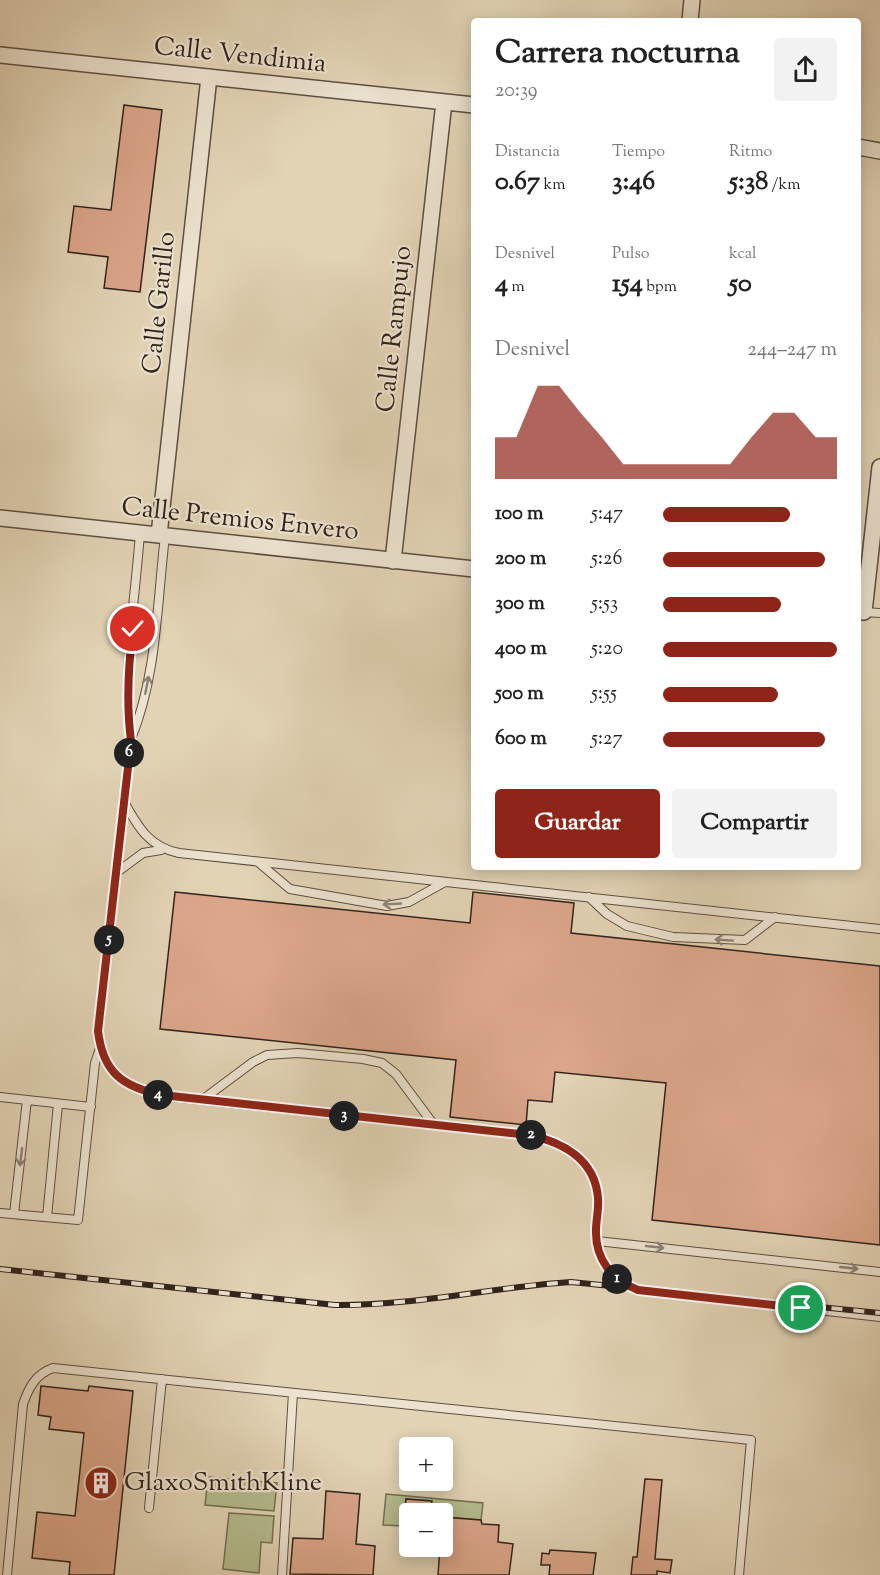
<!DOCTYPE html>
<html lang="es">
<meta charset="utf-8">
<style>
body{margin:0;font-family:"Sorts Mill Goudy",serif;background:#f2f2f2;color:#222;height:100vh;display:flex;flex-direction:column;font-size:22px;white-space:nowrap}
*{box-sizing:border-box;margin:0}
p{font-size:20px;color:#767676}
.icon{flex:none;width:33px;height:33px;fill:none;stroke:currentColor;stroke-width:2;stroke-linecap:round;stroke-linejoin:round}
.map{position:relative;flex:1;overflow:hidden}
.side{position:absolute;left:471px;top:18px;width:390px;height:852px;display:flex;flex-direction:column;background:#fff;border-radius:6px;box-shadow:0 3px 15px #0003}
.side>*{flex:none}
.controls{position:absolute;left:399px;top:1437px;display:grid;gap:12px}
.controls a{display:grid;place-items:center;width:54px;height:54px;border-radius:6px;background:#fff;box-shadow:0 3px 15px #0003;font-size:30px}
.pin{position:absolute;display:grid;place-items:center;width:51px;height:51px;color:#fff;margin:-26px;border:3px solid #fff;border-radius:50%;box-shadow:0 2px 6px #0007}
.km{position:absolute;width:30px;height:30px;margin:-15px;border-radius:50%;background:#222;color:#fff;font-size:16px;line-height:30px;text-align:center}
.round{display:grid;place-items:center;flex:none;width:63px;height:63px;border-radius:6px;background:#f2f2f2}
.summary{display:flex;align-items:center;justify-content:space-between;height:102px;padding:0 24px}
h1{font-size:33px;font-weight:800;line-height:45px}
.stats{display:grid;grid-template-columns:repeat(3,1fr);gap:9px;height:102px;padding:6px 24px}
.stats div{display:grid;align-content:center}
.stats b{font-size:26px;font-weight:800}
.stats small{font-size:16px;font-weight:400}
.stats p{font-size:16px}
.chart{height:168px;padding:12px 24px}
.chart p{display:flex;justify-content:space-between}
.chart svg{width:100%;height:108px;margin-top:6px;fill:#8f2418;opacity:.7}
.cta{display:flex;gap:12px;margin-top:auto;padding:12px 24px}
.cta a{flex:1;height:69px;border-radius:6px;background:#8f2418;color:#fff;font-size:24px;font-weight:800;line-height:69px;text-align:center}
.cta a+a{background:#f2f2f2;color:#222}
ul{padding:0 24px;list-style:none;font-size:20px}
li{display:grid;grid-template-columns:96px 72px 1fr;align-items:center;height:45px}
li i{height:15px;border-radius:8px;background:#8f2418}
.map>svg:first-child{display:block}
.green{fill:#b4bc8d;stroke:#726f54;stroke-width:1.5}
.building{fill:#dba68a;stroke:#31221c;stroke-width:1.5}
.lines{fill:none;stroke-linecap:round;stroke-linejoin:round}
.service-casing{stroke:#5d4e42;stroke-width:10}
.minor-casing{stroke:#5d4e42;stroke-width:18}
.service{stroke:#ece2cf;stroke-width:8}
.minor{stroke:#ece2cf;stroke-width:15}
.rail-casing{stroke:#31221c;stroke-width:6}
.rail{stroke:#ece2cf;stroke-width:4;stroke-dasharray:11;stroke-linecap:butt}
.oneway{stroke:#8e8276}
.route-casing{stroke:#fff;stroke-width:12}
.route{stroke:#8f2418;stroke-width:8}
.labels{text-anchor:middle;dominant-baseline:central;stroke-width:4.5;stroke-linejoin:round;paint-order:stroke}
.street-label{font-size:26px;fill:#31221c;stroke:#ece2cf}
.poi-label{font-size:26px;fill:#31221c;stroke:#ece2cf;text-anchor:start}
</style>
<div class="map">
<svg width="880" height="1575" viewBox="0 0 880 1575">
<rect width="100%" height="100%" fill="#e2d3b5"/>
<filter id="stains"><feTurbulence type="fractalNoise" baseFrequency=".00333" numOctaves="4"/><feColorMatrix values="0 0 0 0 .2 0 0 0 0 .09 0 0 0 0 .02 0 0 0 .5 -.17"/></filter>
<radialGradient id="worn" r=".72"><stop offset=".6" stop-color="#630" stop-opacity="0"/><stop offset="1" stop-color="#630" stop-opacity=".3"/></radialGradient>
<path class="green" d="M208,1477L277,1483L274,1511L205,1505Z
M386,1494L483,1503L481,1520L443,1517L442,1514L430,1513L431,1501L406,1499L403,1526L383,1525Z
M229,1513L274,1516L272,1543L261,1542L259,1573L223,1569Z"/>
<path class="building" d="M124,105L162,110L140,292L104,288L108,257L68,252L74,206L111,210Z
M175,892L470,923L473,892L574,903L571,933L880,966V1245L652,1220L666,1083L555,1072L552,1102L528,1100L526,1125L450,1117L456,1060L160,1029Z
M41,1386L88,1391L89,1386L133,1391L114,1575H69L70,1562L32,1558L37,1512L75,1516L84,1433L49,1429L51,1417L38,1415Z
M645,1479L662,1480L655,1559L672,1560L670,1573L657,1571V1575H631L633,1557H637Z
M326,1491L360,1494L356,1544L375,1546L373,1575L290,1574L293,1538L323,1539Z
M406,1499L432,1501L430,1514H404Z
M442,1517L481,1520L482,1524L499,1525L498,1542L513,1544L509,1575H438Z
M550,1550L596,1553L593,1575H549L550,1565H541L542,1553L549,1554Z"/>
<g class="lines">
<g class="service-casing">
<path id="service" d="M140,533C135,602 122,672 131,741L98,1031C103,1073 123,1087 162,1096L529,1135C562,1142 595,1158 598,1198C599,1209 596,1220 596,1230C595,1258 612,1281 638,1290L880,1317
M864,612L880,613
M131,739C157,676 157,603 165,536
M124,802C138,827 149,847 179,853L880,929
M258,862L290,889L387,906L409,902L445,882
M116,873L143,853L161,850
M589,897L607,914L627,926L673,937L745,940L775,917
M0,1097L91,1107
M202,1100L253,1062L267,1055L298,1053L363,1059L382,1063L396,1074L434,1125
M0,1213L78,1220L95,1063L100,1048
M14,1214L27,1100
M47,1217L58,1104
M597,1241L880,1272
M149,1508L162,1379
M7,1575L23,1404C29,1387 36,1374 53,1368L751,1440L739,1575
M282,1575L293,1393"/>
</g>
<g class="minor-casing">
<path id="minor" d="M690,21L692,0
M0,55L474,105
M858,147L880,151
M0,518L474,569
M159,535L209,77
M393,561L444,102
M858,611L864,612L880,467"/>
</g>
<use href="#service" class="service"/>
<use href="#minor" class="minor"/>
<g class="rail-casing">
<path id="rail" d="M0,1269L335,1305C415,1306 492,1287 571,1282L880,1313"/>
</g>
<use href="#rail" class="rail"/>
</g>
<defs><path id="oneway-shaft" d="M-6 0H5M1.5-3L5.5 0L1.5 3" fill="none" stroke-width="1.6" stroke-linecap="round" stroke-linejoin="round" transform="scale(1.5)"/></defs>
<g class="oneway">
<use href="#oneway-shaft" transform="translate(147 685) rotate(-79)"/>
<use href="#oneway-shaft" transform="translate(392 904) rotate(177)"/>
<use href="#oneway-shaft" transform="translate(724 940) rotate(-176)"/>
<use href="#oneway-shaft" transform="translate(21 1157) rotate(97)"/>
<use href="#oneway-shaft" transform="translate(655 1247) rotate(6)"/>
<use href="#oneway-shaft" transform="translate(849 1268) rotate(6)"/>
</g>
<g class="lines">
<g class="route-casing">
<path id="route" d="M133,629C128,667 126,702 131,741L98,1031C103,1073 123,1087 162,1095L529,1135C562,1142 595,1159 598,1198C599,1209 596,1220 596,1230C595,1259 612,1280 638,1290L801,1308"/>
</g>
<use href="#route" class="route"/>
</g>
<defs>
<g id="building-disc" transform="scale(1.725)"><circle r="9.5" fill="#8f2418" stroke="#ece2cf"/><path d="M-4-6H4V6H1V3H-1V6H-4ZM-2.5-4.3h1.7v1.8h-1.7ZM.8-4.3h1.7v1.8H.8ZM-2.5-1h1.7V.8h-1.7ZM.8-1h1.7V.8H.8Z" fill="#fff"/></g>
</defs>
<g fill-rule="evenodd">
<use href="#building-disc" x="101" y="1483"/>
</g>
<g class="labels">
<g class="street-label">
<text transform="translate(240 56) rotate(6)">Calle Vendimia</text>
<text transform="translate(160 303) rotate(-84)">Calle Garillo</text>
<text transform="translate(395 329) rotate(-84)">Calle Rampujo</text>
<text transform="translate(240 520) rotate(6)">Calle Premios Envero</text>
</g>
<g class="poi-label">
<text x="124" y="1483">GlaxoSmithKline</text>
</g>
</g>
<rect width="100%" height="100%" filter="url(#stains)"/>
<rect width="100%" height="100%" fill="url(#worn)"/>
</svg>
<div class="controls">
<a>+</a>
<a>−</a>
</div>
<div class="pin" style="left:801px;top:1308px;background:#1e9e55"><svg class="icon" aria-label="arrive" viewBox="0 0 24 24"><path d="M6 21V4h12l-3 4 3 4H6"/></svg></div>
<div class="pin" style="left:133px;top:629px;background:#d93025"><svg class="icon" aria-label="check" viewBox="0 0 24 24"><path d="M5 12l5 5 9-10"/></svg></div>
<b class="km" style="left:617px;top:1279px">1</b>
<b class="km" style="left:531px;top:1135px">2</b>
<b class="km" style="left:344px;top:1116px">3</b>
<b class="km" style="left:158px;top:1095px">4</b>
<b class="km" style="left:109px;top:940px">5</b>
<b class="km" style="left:129px;top:753px">6</b>
<section class="side">
<div class="summary"><div><h1>Carrera nocturna</h1><p>20:39</p></div><a class="round"><svg class="icon" aria-label="share" viewBox="0 0 24 24"><path d="M12 15V3M7 8l5-5 5 5M5 13v7h14v-7"/></svg></a></div>
<div class="stats">
<div><p>Distancia</p><b>0.67<small> km</small></b></div>
<div><p>Tiempo</p><b>3:46</b></div>
<div><p>Ritmo</p><b>5:38<small> /km</small></b></div>
</div>
<div class="stats">
<div><p>Desnivel</p><b>4<small> m</small></b></div>
<div><p>Pulso</p><b>154<small> bpm</small></b></div>
<div><p>kcal</p><b>50</b></div>
</div>
<div class="chart"><p><span>Desnivel</span>244–247 m</p>
<svg viewBox="0 0 160 44" preserveAspectRatio="none"><path d="M0 44V27L10 27L20 6L30 6L40 17L50 27L60 38L70 38L80 38L90 38L100 38L110 38L120 27L130 17L140 17L150 27L160 27V44z"/></svg>
</div>
<ul>
<li><b>100 m</b>5:47<i style="width:73%"></i></li>
<li><b>200 m</b>5:26<i style="width:93%"></i></li>
<li><b>300 m</b>5:53<i style="width:68%"></i></li>
<li><b>400 m</b>5:20<i style="width:100%"></i></li>
<li><b>500 m</b>5:55<i style="width:66%"></i></li>
<li><b>600 m</b>5:27<i style="width:93%"></i></li>
</ul>
<div class="cta"><a>Guardar</a><a>Compartir</a></div>
</section>
</div>
